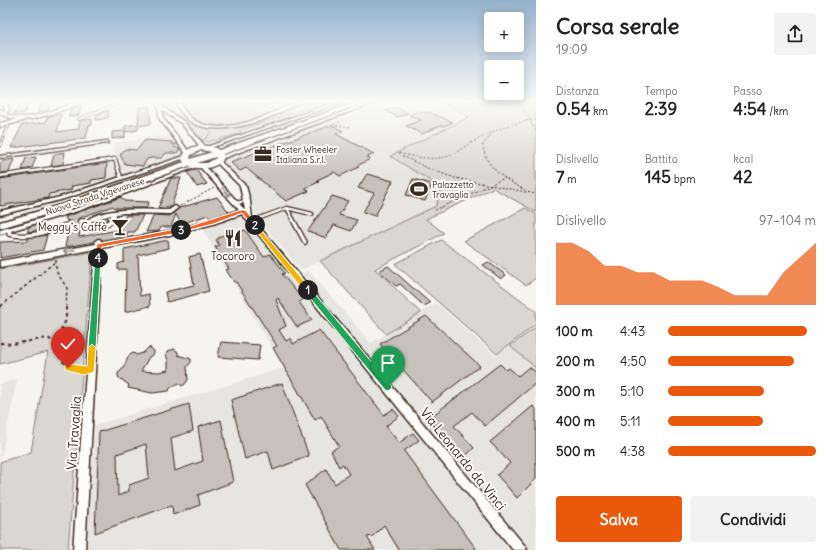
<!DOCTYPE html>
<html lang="it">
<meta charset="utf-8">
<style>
body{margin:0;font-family:Delius,sans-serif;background:#f2f2f2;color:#222;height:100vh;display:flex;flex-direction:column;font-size:15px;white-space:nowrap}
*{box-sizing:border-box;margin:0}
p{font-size:13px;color:#767676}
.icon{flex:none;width:22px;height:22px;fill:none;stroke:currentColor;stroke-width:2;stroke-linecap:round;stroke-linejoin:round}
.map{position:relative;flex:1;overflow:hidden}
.panel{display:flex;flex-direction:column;background:#fff;width:300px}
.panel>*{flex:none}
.buttons{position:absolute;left:484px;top:12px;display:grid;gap:8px}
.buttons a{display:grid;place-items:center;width:40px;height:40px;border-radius:4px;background:#fff;box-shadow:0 2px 10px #0003;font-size:20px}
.pin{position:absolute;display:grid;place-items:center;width:34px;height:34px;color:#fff;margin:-41px -17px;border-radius:50% 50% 50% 0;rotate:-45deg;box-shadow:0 0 4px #0007}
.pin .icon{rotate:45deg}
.km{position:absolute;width:20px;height:20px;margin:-10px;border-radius:50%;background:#222;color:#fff;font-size:11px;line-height:20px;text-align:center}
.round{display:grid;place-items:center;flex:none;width:42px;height:42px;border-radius:4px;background:#f2f2f2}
.headline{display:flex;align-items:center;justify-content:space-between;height:68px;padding:0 20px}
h1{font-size:22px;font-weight:800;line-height:30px}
.metrics{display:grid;grid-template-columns:repeat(3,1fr);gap:6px;height:68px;padding:4px 20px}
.metrics div{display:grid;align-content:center}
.metrics b{font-size:17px;font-weight:800}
.metrics small{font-size:11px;font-weight:400}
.metrics p{font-size:11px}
.chart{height:112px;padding:8px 20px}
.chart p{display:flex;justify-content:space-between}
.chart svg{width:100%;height:72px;margin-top:4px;fill:#ea580c;opacity:.7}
.primary-button{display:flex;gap:8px;margin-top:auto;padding:8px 20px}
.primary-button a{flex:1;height:46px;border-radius:4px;background:#ea580c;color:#fff;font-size:16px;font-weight:800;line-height:46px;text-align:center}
.primary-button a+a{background:#f2f2f2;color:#222}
ul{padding:0 20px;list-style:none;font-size:13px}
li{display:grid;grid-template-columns:64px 48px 1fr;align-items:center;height:30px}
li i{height:10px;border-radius:5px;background:#ea580c}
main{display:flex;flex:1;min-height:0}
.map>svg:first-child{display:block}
.built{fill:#e7e5df}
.green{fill:#dad6d0;stroke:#8a8077}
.building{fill:#c7c1bb;stroke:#3b2a1e;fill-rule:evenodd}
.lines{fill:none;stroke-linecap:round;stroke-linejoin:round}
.street-tunnel-far1{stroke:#d0ccc4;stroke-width:5.5;stroke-dasharray:5.5 2.5;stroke-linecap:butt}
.street-tunnel{stroke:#d0ccc4;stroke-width:6;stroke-dasharray:6 3.5;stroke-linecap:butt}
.lane-far2-casing{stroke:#3b2a1e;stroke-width:4}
.lane-far1-casing{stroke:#3b2a1e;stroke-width:5}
.lane-casing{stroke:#3b2a1e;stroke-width:6}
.street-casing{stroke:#3b2a1e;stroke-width:3}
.secondary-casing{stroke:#3b2a1e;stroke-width:3}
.primary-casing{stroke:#3b2a1e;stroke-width:3}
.path-far2{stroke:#3b2a1e;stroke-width:1;stroke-dasharray:2 2;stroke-linecap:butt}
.path-far1{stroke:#3b2a1e;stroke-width:1.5;stroke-dasharray:3 3;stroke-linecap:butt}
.path{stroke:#3b2a1e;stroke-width:2;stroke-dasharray:3.5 3.5;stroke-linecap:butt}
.lane-far2{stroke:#fdfcf7;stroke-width:2}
.lane-far1{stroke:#fdfcf7;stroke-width:2.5}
.lane{stroke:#fdfcf7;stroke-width:3.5}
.street{fill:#fdfcf7;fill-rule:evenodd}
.secondary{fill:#fdfcf7;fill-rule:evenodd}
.primary{fill:#fdfcf7;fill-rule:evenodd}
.oneway{stroke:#9c938a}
.split-1{fill:#22a559;stroke:#fff}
.split-2{fill:#f5b400;stroke:#fff}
.split-3{fill:#f0652b;stroke:#fff}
.split-4{fill:#f0652b;stroke:#fff}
.split-5{fill:#22a559;stroke:#fff}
.split-6{fill:#f5b400;stroke:#fff}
.labels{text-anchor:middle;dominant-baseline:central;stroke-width:4;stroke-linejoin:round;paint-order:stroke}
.far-poi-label{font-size:9px;fill:#3b2a1e;stroke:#fdfcf7;text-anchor:start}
.far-street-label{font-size:9px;fill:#3b2a1e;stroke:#fdfcf7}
.poi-label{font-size:11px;fill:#3b2a1e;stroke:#fdfcf7;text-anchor:end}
.near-street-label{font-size:13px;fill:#3b2a1e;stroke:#fdfcf7}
</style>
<main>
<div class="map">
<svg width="536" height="550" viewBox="0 0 536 550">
<rect width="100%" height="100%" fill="#f5f4ee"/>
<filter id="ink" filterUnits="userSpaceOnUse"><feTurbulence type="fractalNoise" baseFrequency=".025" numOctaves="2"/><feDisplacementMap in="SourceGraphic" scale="8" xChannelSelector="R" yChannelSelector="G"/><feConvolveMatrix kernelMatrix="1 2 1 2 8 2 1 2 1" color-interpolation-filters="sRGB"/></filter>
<g filter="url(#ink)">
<path class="built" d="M375,101H441L470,117L390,156L442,188L438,204L430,210L301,270L258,219L247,185L221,160L222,156Z
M170,135L183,151L177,161L64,199L0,214V175L115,158L117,156L114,153V143Z
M240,215L246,220L293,277L309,271L371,343L436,303L496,356L510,346L536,368V550H87L95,425L284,368L201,227Z
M18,379L17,380L0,463V384Z"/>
<path class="green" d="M164,101H330L239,131L242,133L208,142L202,140L186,122L168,108Z
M441,101H536V212L493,188L426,219L444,233L375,269L421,313L386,334L320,261L436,206L442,188L390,156L469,117Z
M525,208L536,214V278L526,285L464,241Z
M441,240L536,311V324L497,354L395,264Z
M92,252L68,550H0V462L31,452L48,352L0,364V269Z
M536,327V368L510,346Z"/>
<path class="building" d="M51,101L48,110L38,112L41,102Z
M29,104L24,113L14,114L19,105Z
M81,105L79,115L68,117L71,109Z
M149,106L151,124L138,126V130L125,132V126L138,124L139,108Z
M395,107L408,113L398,117L385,111Z
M109,110L108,118L96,120L97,115Z
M420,111L425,113L428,112L453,122L444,126L441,125L422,134L406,126L421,120L409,115Z
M61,114L57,132L78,129L80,121L92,119V125H89L86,138L11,148L22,125L46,122L47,117Z
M332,125L343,131L336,134L374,154L367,157L370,159L357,166L359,167L340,176L334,172L317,180L319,182L305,188L309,191L286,201L246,168L240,171L230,162Z
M125,131V137L112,139V132Z
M145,140L172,142L171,144H176L174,147L180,149L177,153H166L162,158H152L147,159L143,166L125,164L120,155L125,149L137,150Z
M65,152L63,164L51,166L54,154Z
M36,157L32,168L22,170L26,158Z
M14,159L9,172L0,173V165L2,161Z
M107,163L106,178L91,180V183L72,186L71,190L49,194L48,198L0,206V179Z
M196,170L207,184L197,187L187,172Z
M367,174L393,181L375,216L363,212L374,193L358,188Z
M171,178H181L171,207L158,208Z
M413,179L432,184L425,201L406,195Z
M332,196L348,201L339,215L357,220L351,231L334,225L326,238L308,231Z
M121,197L124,201L149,202L146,208H115L113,206L79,218L77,221L81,224L79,237L118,230L126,215H143L135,232H128L126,236L102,240L98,238L94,242L65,247L69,228L72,224L71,221H67L65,217Z
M217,197L229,212L211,219L208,215L181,224L176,214L171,227H161L159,231L146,232L154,215L170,216L179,208Z
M41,223L42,230L28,232V227Z
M245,230L264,257L270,254L285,273L282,274L303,300L299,302L312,320L297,327L278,298L276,300L286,326L279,330L286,341L291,338L293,344L319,330L384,415L393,409L399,416L386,426L399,443L413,433L419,440L404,451L477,550H399L384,525L373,536L367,537L375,550H341L305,485L326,469L335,484L349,474L343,464L339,467L331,451L339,446L321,416L315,420L273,348L277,346L236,282H234L226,270L229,269L215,247L219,245L216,240L221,236L232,232L234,234Z
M47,235L43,250L0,258V242L28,241V238Z
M168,240L169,248L138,255L140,296L149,294L150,306L125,312L126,269L118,270V264L124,262V249Z
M200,254L209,291L167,302L165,292L194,285L189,257Z
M488,262L506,275L501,279L483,265Z
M388,266L430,303L424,306L400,284L396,286L379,271Z
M426,316L480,366L432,402L380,344Z
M221,342L260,345L258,360L218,357Z
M149,347L154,351V354L149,357L141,371L159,372L168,370V360L166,355L168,351L174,349L178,352V355L191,359V362L187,367L188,380L185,384L182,386L179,383L170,388L169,391L152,393L128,388L129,385L118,377V373L123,369L129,355L134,353L136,355L143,353Z
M500,364L506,370L509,368L518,376L529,367L536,372V383L485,426L472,412L454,426L474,448L462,459L428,419Z
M282,383L309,456L273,470L268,451L245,459L231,400Z
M189,404L193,431L171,438L175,471L203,461L198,427L221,420L233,482L198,495L200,505L173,515L172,505L95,533L99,432ZM146,444L149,478L129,485V491L118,496L117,454Z
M533,406L536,409V479L517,498L497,475L510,463L490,442Z"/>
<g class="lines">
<path class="street-tunnel-far1" d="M80,211L84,217"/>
<path class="street-tunnel" d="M98,241L99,233"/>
<g class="lane-far2-casing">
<path id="lane-far2" d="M79,119L124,101
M0,146L8,126"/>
</g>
<g class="lane-far1-casing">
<path id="lane-far1" d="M0,176L115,159L121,178
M235,203L247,201
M80,221H88
M252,221L287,208
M294,221L287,208L312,214"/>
</g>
<g class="lane-casing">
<path id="lane" d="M293,220L305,242
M80,221H88
M252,221L254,220
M10,230L9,234C30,239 50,231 69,224"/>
</g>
<g class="street-casing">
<path id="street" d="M2,101H6L9,109L6,114C29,123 56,109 78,101H84C69,109 38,120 21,120C14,119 9,117 3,115L5,109Z
M154,101H158L169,112L183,121L206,147L339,101H345L207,149H202L181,123L167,114L162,109L163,118L190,153L188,154H186L159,118L158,106Z
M178,101H182L181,106C184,110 187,115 191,118C218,139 266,117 293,103H291V101H318C312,103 305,101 300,103C293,104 282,112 275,115C253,125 207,138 186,118C183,115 180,110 177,106Z
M251,101C256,101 261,104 265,104C269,103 272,101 276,101C268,107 260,106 251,101Z
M373,101H379L221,159L222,163L246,186L250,201L252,218L525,546L527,550H513L242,214L213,224L170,235L102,248L85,550H73L95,249L0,267V261L96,244L95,241L98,239H100L102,243L170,231L209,221L239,210L200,167V165H204L245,210L240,186L218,164L217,160L218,157Z
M106,141H108V143L0,158V156Z
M184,156L188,157L64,199L0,215V211L60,197Z
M195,165L199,166L81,210L0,234V230L77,208Z
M175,206L178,208L170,214L124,213L116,214V220L103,229L90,231L82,225C97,205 146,210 169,210ZM111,215V218L100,226L91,227L89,225L92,221Z"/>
</g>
<g class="secondary-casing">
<path id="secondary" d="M0,109L6,113V115L0,114Z
M21,118L24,120L23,121L0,127V123Z"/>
</g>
<g class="primary-casing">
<path id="primary" d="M359,101H369L223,154V160C214,169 201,170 189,166L70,208L0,228V222L64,204L184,162L182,160C183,144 209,143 219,150ZM201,150L212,152L190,159L191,155ZM216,158L207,163H197L216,157Z"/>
</g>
<path class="path-far2" d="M519,101L536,131
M334,124L341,122
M332,125L351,127
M491,135L483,145C485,168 506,180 525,190
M205,139L213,131
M399,153C414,157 429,160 445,157C453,156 462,148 469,144C487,134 516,120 536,120
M402,156L432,170L455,178L536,194
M180,206L214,188
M435,210L505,178"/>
<path class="path-far1" d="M56,260V271L67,288L66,306
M1,306L55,262"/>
<path class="path" d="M0,307L2,305
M0,343L12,344L48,338L55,343C58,361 66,367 83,371
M55,343L66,320V305"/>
<use href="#lane-far2" class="lane-far2"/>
<use href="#lane-far1" class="lane-far1"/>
<use href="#lane" class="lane"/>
<use href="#street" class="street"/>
<use href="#secondary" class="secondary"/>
<use href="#primary" class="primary"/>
</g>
<defs><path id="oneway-shaft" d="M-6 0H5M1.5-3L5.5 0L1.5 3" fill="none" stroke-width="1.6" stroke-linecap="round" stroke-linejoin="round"/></defs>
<g class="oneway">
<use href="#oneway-shaft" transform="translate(226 192) rotate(48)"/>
<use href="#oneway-shaft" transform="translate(69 251) rotate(169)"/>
</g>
</g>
<linearGradient id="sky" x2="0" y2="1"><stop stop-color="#93b1cd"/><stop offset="0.57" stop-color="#fafaf7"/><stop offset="1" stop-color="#fafaf7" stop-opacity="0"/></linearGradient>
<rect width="536" height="178" fill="url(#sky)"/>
<path class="split-1" d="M308,287L310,288L390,384L392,387L390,390L388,391L385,390L305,292L304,290Z"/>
<path class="split-2" d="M255,223L310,288V292H305L253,227V224Z"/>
<path class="split-3" d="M241,210H245L257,224V227H253L242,213L213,224L181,232L178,230Z"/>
<path class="split-4" d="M181,228L184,230L183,232L102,247L100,259L98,260L95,258L97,244Z"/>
<path class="split-5" d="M98,255L101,258L96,348L92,351L88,348L95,258Z"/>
<path class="split-6" d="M92,344L96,348L94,372L84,375L65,370V365L68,364L87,366L88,348Z"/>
<defs>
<g id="office-bare" transform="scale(1.38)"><path d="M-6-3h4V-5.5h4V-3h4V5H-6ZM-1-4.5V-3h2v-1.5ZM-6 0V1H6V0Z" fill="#3b2a1e" stroke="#fdfcf7" stroke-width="2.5" paint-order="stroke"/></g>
<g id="stadium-bare" transform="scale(1.38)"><path d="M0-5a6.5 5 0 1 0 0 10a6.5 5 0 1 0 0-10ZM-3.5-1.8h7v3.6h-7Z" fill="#3b2a1e" stroke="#fdfcf7" stroke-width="2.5" paint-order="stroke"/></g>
<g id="bar-bare" transform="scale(1.38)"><path d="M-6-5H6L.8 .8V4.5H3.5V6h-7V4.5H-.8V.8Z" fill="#3b2a1e" stroke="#fdfcf7" stroke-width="2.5" paint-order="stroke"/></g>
<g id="restaurant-bare" transform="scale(1.38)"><path d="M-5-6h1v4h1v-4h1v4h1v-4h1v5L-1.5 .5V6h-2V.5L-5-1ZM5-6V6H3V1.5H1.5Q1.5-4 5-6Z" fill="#3b2a1e" stroke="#fdfcf7" stroke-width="2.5" paint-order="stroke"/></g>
</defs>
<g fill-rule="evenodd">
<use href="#office-bare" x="263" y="154"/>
<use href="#stadium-bare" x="419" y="189"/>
<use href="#bar-bare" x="120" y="227"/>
<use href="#restaurant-bare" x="233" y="238"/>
</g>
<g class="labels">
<g class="far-poi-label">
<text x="276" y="149">Foster Wheeler<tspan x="276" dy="10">Italiana S.r.l.</tspan></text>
<text x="432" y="184">Palazzetto<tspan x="432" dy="10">Travaglia</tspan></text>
</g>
<g class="far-street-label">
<text transform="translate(95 196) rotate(-18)">Nuova Strada Vigevanese</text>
</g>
<g class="poi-label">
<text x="107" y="227">Meggy's Caffè</text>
<text x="233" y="256" text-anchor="middle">Tocororo</text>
</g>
<g class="near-street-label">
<text transform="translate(74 433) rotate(-86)">Via Travaglia</text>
<text transform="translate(463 459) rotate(51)">Via Leonardo da Vinci</text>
</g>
</g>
</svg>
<div class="buttons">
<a>+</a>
<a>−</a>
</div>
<div class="pin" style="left:388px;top:387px;background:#1e9e55"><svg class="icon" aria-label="arrive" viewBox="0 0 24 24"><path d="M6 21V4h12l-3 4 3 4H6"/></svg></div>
<div class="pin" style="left:68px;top:368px;background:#d93025"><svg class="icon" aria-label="check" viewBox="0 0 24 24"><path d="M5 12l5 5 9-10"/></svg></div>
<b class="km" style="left:308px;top:290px">1</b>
<b class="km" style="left:255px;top:225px">2</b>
<b class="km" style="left:181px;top:230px">3</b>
<b class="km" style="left:98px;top:258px">4</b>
</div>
<section class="panel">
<div class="headline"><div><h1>Corsa serale</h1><p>19:09</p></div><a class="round"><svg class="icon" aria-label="share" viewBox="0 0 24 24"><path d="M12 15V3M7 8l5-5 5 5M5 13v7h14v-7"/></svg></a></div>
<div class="metrics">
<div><p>Distanza</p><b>0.54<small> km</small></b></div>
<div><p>Tempo</p><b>2:39</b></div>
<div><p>Passo</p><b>4:54<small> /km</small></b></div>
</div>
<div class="metrics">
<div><p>Dislivello</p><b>7<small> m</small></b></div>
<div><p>Battito</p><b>145<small> bpm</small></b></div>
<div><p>kcal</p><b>42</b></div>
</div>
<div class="chart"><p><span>Dislivello</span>97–104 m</p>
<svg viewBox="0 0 160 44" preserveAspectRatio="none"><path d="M0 44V6L10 6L20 11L30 20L40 20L50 24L60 24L70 29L80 29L90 29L100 33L110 38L120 38L130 38L140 24L150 15L160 6V44z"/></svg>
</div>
<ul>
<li><b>100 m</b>4:43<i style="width:94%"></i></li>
<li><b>200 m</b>4:50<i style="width:85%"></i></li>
<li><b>300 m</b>5:10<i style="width:65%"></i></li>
<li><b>400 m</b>5:11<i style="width:64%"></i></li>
<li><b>500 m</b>4:38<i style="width:100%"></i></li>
</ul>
<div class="primary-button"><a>Salva</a><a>Condividi</a></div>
</section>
</main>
